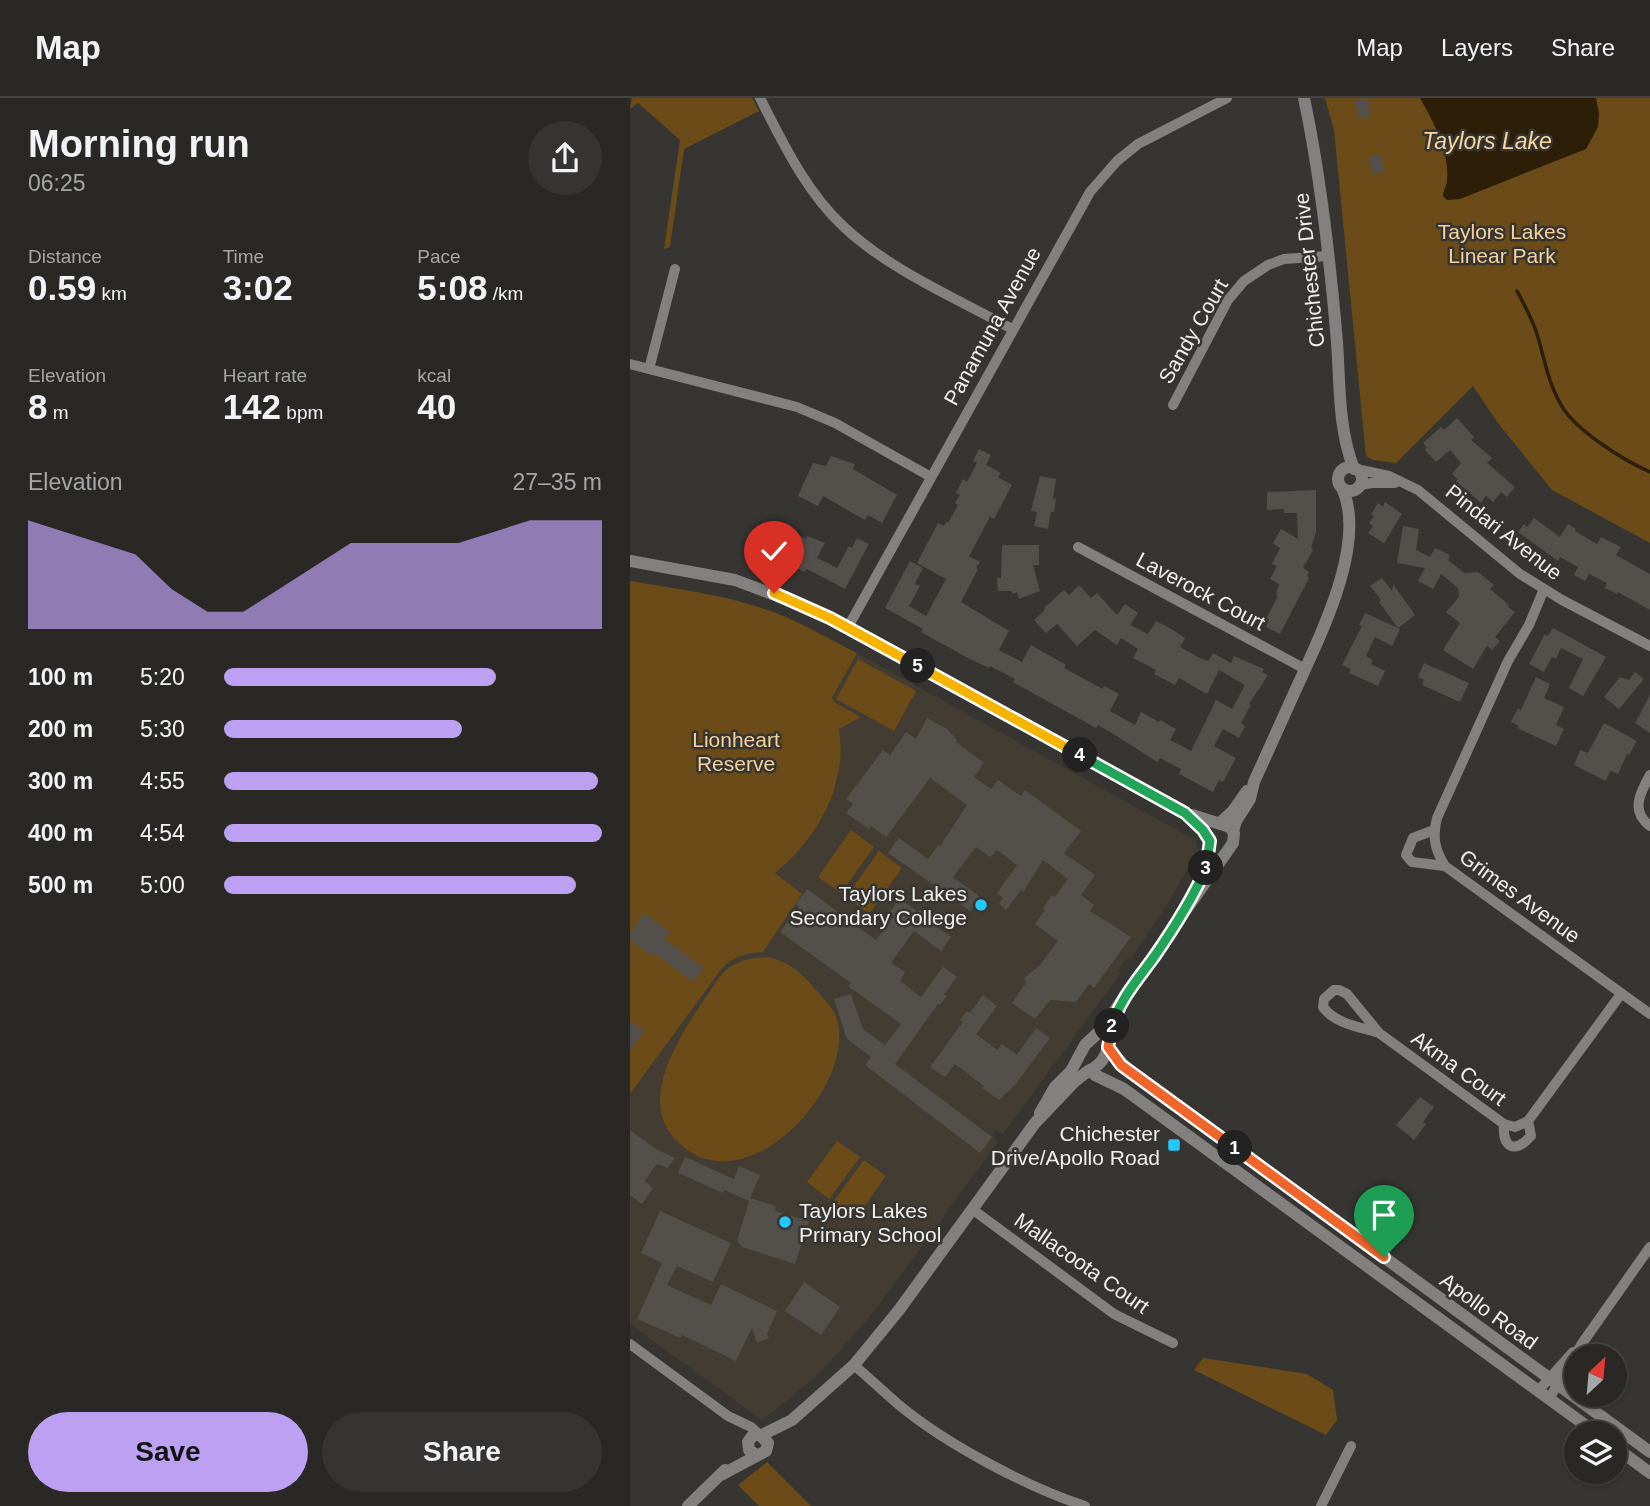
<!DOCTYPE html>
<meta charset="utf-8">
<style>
body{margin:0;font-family:Helvetica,sans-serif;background:#353432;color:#f1f3f6;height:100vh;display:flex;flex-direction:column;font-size:26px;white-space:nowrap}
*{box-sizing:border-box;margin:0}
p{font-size:23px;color:#a5a6a7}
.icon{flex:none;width:38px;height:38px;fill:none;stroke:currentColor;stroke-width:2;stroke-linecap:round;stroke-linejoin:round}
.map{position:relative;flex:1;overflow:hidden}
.side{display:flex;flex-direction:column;background:#292825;width:630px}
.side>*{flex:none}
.needle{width:46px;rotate:26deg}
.fabs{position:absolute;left:934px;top:1246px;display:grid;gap:14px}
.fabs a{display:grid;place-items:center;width:63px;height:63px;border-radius:50%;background:#292825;box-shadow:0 2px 5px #0004,0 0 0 2px #454442;font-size:35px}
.pin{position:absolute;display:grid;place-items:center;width:60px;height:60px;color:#fff;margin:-72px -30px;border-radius:50% 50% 50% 0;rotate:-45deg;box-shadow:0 0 7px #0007}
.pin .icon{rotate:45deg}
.km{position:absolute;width:35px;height:35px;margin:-18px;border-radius:50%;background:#222;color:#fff;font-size:19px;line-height:35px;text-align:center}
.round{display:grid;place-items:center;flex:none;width:74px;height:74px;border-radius:37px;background:#353432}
.overview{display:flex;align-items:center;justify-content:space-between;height:119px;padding:0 28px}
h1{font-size:38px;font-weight:700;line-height:52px}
.metrics{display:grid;grid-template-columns:repeat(3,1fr);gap:10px;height:119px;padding:7px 28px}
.metrics div{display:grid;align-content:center}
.metrics b{font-size:35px;font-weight:700}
.metrics small{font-size:19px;font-weight:400}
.metrics p{font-size:19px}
.chart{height:196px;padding:14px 28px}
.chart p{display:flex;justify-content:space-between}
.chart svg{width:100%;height:126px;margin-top:7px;fill:#bca0f2;opacity:.7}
.button{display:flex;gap:14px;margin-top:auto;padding:14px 28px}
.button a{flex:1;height:80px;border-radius:42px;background:#bca0f2;color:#111;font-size:28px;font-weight:700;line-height:80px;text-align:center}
.button a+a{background:#353432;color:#f1f3f6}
ul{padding:0 28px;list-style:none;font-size:23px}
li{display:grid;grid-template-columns:112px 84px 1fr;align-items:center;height:52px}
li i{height:18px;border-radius:9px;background:#bca0f2}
header{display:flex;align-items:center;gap:42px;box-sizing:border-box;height:98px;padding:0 35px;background:#292825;border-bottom:2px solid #454442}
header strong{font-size:33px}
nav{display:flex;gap:38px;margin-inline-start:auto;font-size:24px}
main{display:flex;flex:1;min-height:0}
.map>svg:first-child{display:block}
.built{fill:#423c33}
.green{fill:#6b4c18}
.water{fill:#2c1e07}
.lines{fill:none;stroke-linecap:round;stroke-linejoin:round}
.stream{stroke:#2c1e07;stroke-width:3.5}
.building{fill:#53504c}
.minor{stroke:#82817f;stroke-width:10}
.tertiary{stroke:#82817f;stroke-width:12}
.split-1-casing{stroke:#fff;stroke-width:14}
.split-2-casing{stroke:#fff;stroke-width:14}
.split-3-casing{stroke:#fff;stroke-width:14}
.split-4-casing{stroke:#fff;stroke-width:14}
.split-5-casing{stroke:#fff;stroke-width:14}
.split-6-casing{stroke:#fff;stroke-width:14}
.split-1{stroke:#f0652b;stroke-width:9}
.split-2{stroke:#f0652b;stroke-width:9}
.split-3{stroke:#22a559;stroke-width:9}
.split-4{stroke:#22a559;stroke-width:9}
.split-5{stroke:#f5b400;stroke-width:9}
.split-6{stroke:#f5b400;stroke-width:9}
.poi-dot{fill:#21c9fd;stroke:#373531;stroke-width:2.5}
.labels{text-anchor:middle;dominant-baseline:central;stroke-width:5;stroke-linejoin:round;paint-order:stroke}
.park-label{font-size:21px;fill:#f6d09b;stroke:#373531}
.street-label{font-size:21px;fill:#f1f0ee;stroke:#373531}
.poi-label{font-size:21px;fill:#f1f0ee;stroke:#373531;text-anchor:end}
.water-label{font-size:23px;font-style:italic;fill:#fad5a0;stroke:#373531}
</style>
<header>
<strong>Map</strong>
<nav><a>Map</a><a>Layers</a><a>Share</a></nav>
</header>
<main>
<section class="side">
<div class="overview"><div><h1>Morning run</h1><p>06:25</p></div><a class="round"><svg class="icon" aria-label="share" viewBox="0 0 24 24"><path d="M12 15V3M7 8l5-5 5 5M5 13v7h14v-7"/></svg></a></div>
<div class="metrics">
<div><p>Distance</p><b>0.59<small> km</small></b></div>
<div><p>Time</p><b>3:02</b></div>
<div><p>Pace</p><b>5:08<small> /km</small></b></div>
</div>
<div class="metrics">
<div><p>Elevation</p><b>8<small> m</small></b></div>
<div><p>Heart rate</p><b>142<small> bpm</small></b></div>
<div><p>kcal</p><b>40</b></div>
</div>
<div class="chart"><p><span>Elevation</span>27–35 m</p>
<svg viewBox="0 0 160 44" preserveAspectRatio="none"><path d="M0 44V6L10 10L20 14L30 18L40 30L50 38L60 38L70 30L80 22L90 14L100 14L110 14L120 14L130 10L140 6L150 6L160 6V44z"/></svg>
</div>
<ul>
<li><b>100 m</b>5:20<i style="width:72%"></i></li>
<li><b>200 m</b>5:30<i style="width:63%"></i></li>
<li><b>300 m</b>4:55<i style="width:99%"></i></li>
<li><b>400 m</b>4:54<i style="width:100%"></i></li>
<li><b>500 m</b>5:00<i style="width:93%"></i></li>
</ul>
<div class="button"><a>Save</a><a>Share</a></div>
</section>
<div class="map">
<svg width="1020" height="1408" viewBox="0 0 1020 1408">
<rect width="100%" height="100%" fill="#373531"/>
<path class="built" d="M227,555L565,742L569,752L540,802L500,862L497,861L488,873L491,875L373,1036L365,1032L362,1036L368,1044L246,1211L202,1262L181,1283L132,1322L0,1226V996L93,869L107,859L120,854H133L171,796L145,775L171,749L191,722L208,682L211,645L202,600Z"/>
<path class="green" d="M2,0H122L129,13L54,51L40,149L34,151L50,42L8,5L0,11Z
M695,0H1020V445L922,392L867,324L843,288L766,365L743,362L736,358L704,32Z
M0,483C48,491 97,497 143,514C172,525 199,541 227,555L202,600L204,604L231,619L209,631C218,687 188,740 145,775L172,796L133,854C116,855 105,858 93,869L0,996Z
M228,561L286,593L264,633L206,601Z
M221,732L244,749L211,795L188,779Z
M249,753L272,770L239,816L216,799Z
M136,859C159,863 172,875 187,893C193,901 202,908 206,918C230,986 117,1110 49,1045C6,1006 47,943 71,906C79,895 86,882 96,872C107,862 122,860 136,859Z
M207,1043L230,1059L199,1101L177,1084Z
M234,1062L256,1078L226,1120L203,1104Z
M573,1260L677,1276L703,1292L707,1322L696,1337L564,1272Z
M137,1364L181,1408H129L108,1387Z"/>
<path class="water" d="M790,0H966L969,16L968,29L956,51L830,101L817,102L813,98C813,92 817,88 817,82C820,54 803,23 790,0Z"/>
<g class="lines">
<path class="stream" d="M887,193C894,206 901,219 906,233C914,257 917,282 930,305C943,331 993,362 1020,374"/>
</g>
<path class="building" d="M738,0L740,19L728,20L725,2Z
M751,57L754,74L742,76L739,59Z
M827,320L844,339L841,342L862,360L857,365L885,389L877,399L871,394L863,404L856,398L851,405L826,383L828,381L822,376L831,365L820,352L806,364L795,352L797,350L793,345L811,329L814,332Z
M349,351L361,357L356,367L371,375L368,379L382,387L364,421L360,419L339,458L350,464L346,470L348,471L331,504L379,533L369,552L392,564L401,547L436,567L434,570L473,591L474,588L489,596L480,613L505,627L511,614L529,624L530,622L546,631L540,642L561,653L586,602L602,611L615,587L589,572L577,596L549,580L545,587L524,576L526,572L503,560L508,551L491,540L487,547L465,532L447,548L427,526L416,535L404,522L415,512L414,510L434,492L439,497L449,487L461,500L467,495L487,517L495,506L508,515L500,527L518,536L526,523L543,532L555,540L550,549L572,561L578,563L583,555L601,565L604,558L634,571L632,574L638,577L619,606L621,607L611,625L615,628L609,640L593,631L584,648L606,660L593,684L589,682L583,694L549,676L551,671L530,660L527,664L490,640L468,627L466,630L383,584L385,581L360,568L359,570L340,561L291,534L293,531L255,510L280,463L293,470L285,486L290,488L279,508L296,518L316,481L287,465L308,425L314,428L316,424L318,425L328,407L325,405L330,397L326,395L333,381L337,384L347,365L343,363Z
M201,358L225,366L223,371L267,397L252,425L238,417L235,422L193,398L188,408L168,398L183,365L196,368Z
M410,378L426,381L423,400L426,401L424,414H421L418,431L404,428L407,414L401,413Z
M686,392V434L681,450L683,452L673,470L679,474L677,478L679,480L650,536L636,529L639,522L636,521L648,498L646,497L649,486L640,481L647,468L642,466L650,450L643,445L651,431L668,441L667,415H654V411L637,412V394Z
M755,404L772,416L754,445L738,435L743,428L739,425L744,418L741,416L748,405L753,409Z
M904,420L930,439L938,426L946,431L945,433L967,446L971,439L991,449L986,457L1020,476V512L988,494L987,496L975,490L977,485L959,476L955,483L944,477L948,469L930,459L928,463L888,434L894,426L897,429Z
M150,427L176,441L177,438L195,445L187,460L207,470L219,448L222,450L227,440L239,446L215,491L185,475L176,471L175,474L145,459L148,453L139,448Z
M773,428L789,431L786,452L800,459L805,450L820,457L818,462L834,475L848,474L864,487L860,491L879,507L878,509L885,514L865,539L870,543L862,552L857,548L843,571L813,552L830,525L816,514L829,499L828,490L811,476L803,491L788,483L795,470L767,465Z
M372,447H409V467H403L410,493L389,501L387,494L383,496L381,493H368L367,480H371Z
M752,480L762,493L763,486L785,517L768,530L749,504L751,502L740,488Z
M735,515L770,531L762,548L745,539L736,558L743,562L741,566L755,573L748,588L719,575L721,571L712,567L732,528L729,527Z
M923,530L976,559L953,598L939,590L953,561L931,550L926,561L922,559L914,574L899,566L915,536L918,538Z
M794,565L839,585L830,604L792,587L794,582L788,579Z
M1005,574L1014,581L989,611L974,599L990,579L999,582Z
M906,579L920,586L914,600L934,609L926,627L934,631L926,648L887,630L889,628L881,624L888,610L891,612Z
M1020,597V635L1005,625Z
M297,620L317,631L327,642L326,644L354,665L344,679L361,691L368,682L391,698L395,692L451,733L434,755L465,777L451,797L464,807L460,813L501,839L464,890L459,886L446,904L420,902L405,921L382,905L396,885L394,880L410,867L428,843L405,826L415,812L413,810L422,797L425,799L438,781L413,762L393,794L391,792L376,812L369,806L373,800L367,795L387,767L367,752L360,759L346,749L323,779L350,799L340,813L320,799L319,801L306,791L307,789L258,755L269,740L298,761L308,747L310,748L337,707L300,680L256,739L241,728L239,731L216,715L223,706L216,701L253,652L260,657L276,634L286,641Z
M974,625L1007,643L999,657L997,656L988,676L980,673L976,683L944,667L950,652L958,655Z
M177,791L246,842L264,818L259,815L269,801L288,814L289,812L305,823L303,826L321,839L311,853L284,833L261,865L275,874L270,883L291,899L313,869L327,879L314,896L317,898L310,907L308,906L265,966L362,1039L350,1055L235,967L241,959L217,941L204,901L221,896L233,931L255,947L271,926L218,888L221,885L150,834L169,808L166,806Z
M14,815L40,834L34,841L73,870L63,884L24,855L21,858L0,842V836Z
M353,897L367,908L346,936L367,952L372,946L387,957L406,930L420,940L385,987L369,1002L352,990L354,988L325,966L315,979L300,969L333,924L330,922L337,913L340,915Z
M0,923L14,933L0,953Z
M790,999L804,1009L793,1024L796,1026L784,1042L766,1027Z
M0,1032L26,1051L45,1060L37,1070L28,1066L25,1068L15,1083L23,1090L12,1106L0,1097Z
M55,1059L104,1081L109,1068L130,1077L119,1103L94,1092L93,1095L48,1075Z
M120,1100L146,1108L145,1113L179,1123L165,1166L112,1149L107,1143Z
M30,1113L101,1145L83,1184L47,1168L37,1187L81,1207L91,1186L147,1213L137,1236L139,1240L127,1245L122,1230L106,1263L52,1237L51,1240L7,1221L32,1165L11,1155Z
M174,1184L210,1209L191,1237L155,1213Z"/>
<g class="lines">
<path class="minor" d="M130,0C153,45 176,94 214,129C261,173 326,200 382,231
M0,266L167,309L205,325L301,379
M19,271L45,171
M543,307L598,202L614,183L638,167L654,161L697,158
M726,371L759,378L788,392L890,476L932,502L1020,548
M730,387L742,385H765
M448,449L675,571
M914,491L899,527L878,563L807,720C802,739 805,752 815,768L1020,916
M218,529L460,94L487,63L508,46L597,0
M1020,677C1010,695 1000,713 1020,728
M804,732L783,740L776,757L782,764L815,768
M749,935C730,929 705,926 693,909L694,901L704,892H709L717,896L749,935L874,1026L885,1029L898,1023L991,896
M874,1026C872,1050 885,1056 901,1038L898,1023
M342,1111L484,1216L543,1245
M0,1246L98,1318L121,1329L130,1337
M224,1267C239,1280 254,1294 269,1307C316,1346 397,1389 455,1408
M908,1293L943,1254
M919,1301L951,1247L1020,1149
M691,1408L721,1348"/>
<path class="tertiary" d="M674,0C691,80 700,162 707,244C710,286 708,330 724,371
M708 381a12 12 0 1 1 24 0a12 12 0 1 1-24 0Z
M0,463L105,482L182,511L555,715L570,728L580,741
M590,725L603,713L617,693
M603,733L606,723L620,701L624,684C638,653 652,622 666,591C689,540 738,445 712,390
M573,776L579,760L580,743
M478,949L497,971L1020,1354
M460,972L465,977L494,991L966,1335
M458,973C481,964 479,940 485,919
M410,1015L425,989L441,973L455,947L471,932L603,745L604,735L600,729L562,717
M132,1337L162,1322L224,1267L269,1212L405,1025L444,984L458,973
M985,1349L1020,1375
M91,1377L136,1353L138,1345L130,1337H123L118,1344L119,1352L126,1357
M58,1408L95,1372"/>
</g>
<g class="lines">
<g class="split-1-casing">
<path id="split-1" d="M605,1050L754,1159"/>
</g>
<g class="split-2-casing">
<path id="split-2" d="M482,928L478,949L491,967L605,1050"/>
</g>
<g class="split-3-casing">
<path id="split-3" d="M482,928C490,901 508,881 524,859C544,830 562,802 576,770"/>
</g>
<g class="split-4-casing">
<path id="split-4" d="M450,657L555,715L573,732L580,743L576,770"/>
</g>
<g class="split-5-casing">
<path id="split-5" d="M288,568L450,657"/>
</g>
<g class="split-6-casing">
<path id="split-6" d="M144,495L200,520L288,568"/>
</g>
<use href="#split-1" class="split-1"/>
<use href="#split-2" class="split-2"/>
<use href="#split-3" class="split-3"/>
<use href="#split-4" class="split-4"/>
<use href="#split-5" class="split-5"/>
<use href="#split-6" class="split-6"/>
</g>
<g class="poi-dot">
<circle cx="351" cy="807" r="7"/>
<rect x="537" y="1040" width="14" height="14" rx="3.5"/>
<circle cx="155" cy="1124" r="7"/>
</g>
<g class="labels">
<g class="park-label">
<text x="872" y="133">Taylors Lakes<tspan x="872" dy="24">Linear Park</tspan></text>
<text x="106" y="641">Lionheart<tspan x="106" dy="24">Reserve</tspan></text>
</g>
<g class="street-label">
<text transform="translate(679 172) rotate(-96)">Chichester Drive</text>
<text transform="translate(362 228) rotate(-61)">Panamuna Avenue</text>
<text transform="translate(563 233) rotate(-60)">Sandy Court</text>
<text transform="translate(874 434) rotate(38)">Pindari Avenue</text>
<text transform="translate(571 493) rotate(28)">Laverock Court</text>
<text transform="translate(890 798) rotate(36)">Grimes Avenue</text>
<text transform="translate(829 970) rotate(36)">Akma Court</text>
<text transform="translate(452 1165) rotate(35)">Mallacoota Court</text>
<text transform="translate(859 1213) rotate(36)">Apollo Road</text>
</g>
<g class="poi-label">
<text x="337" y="795">Taylors Lakes<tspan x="337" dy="24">Secondary College</tspan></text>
<text x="530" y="1035">Chichester<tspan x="530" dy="24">Drive/Apollo Road</tspan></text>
<text x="169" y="1112" text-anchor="start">Taylors Lakes<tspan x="169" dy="24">Primary School</tspan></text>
</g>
<g class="water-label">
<text x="857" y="43">Taylors Lake</text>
</g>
</g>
</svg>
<div class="fabs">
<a><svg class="needle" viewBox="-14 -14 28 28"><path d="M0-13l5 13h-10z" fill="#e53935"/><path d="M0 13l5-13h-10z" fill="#a5a6a7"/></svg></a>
<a><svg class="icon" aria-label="layers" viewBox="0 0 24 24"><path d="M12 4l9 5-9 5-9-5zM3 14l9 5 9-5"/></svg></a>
</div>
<div class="pin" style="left:754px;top:1159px;background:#1e9e55"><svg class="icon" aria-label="arrive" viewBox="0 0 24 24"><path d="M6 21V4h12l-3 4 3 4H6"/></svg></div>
<div class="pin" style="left:144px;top:495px;background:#d93025"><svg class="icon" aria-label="check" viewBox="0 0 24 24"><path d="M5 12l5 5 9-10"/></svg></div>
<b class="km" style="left:605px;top:1050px">1</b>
<b class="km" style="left:482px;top:928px">2</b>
<b class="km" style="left:576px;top:770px">3</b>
<b class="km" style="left:450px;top:657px">4</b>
<b class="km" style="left:288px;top:568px">5</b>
</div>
</main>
